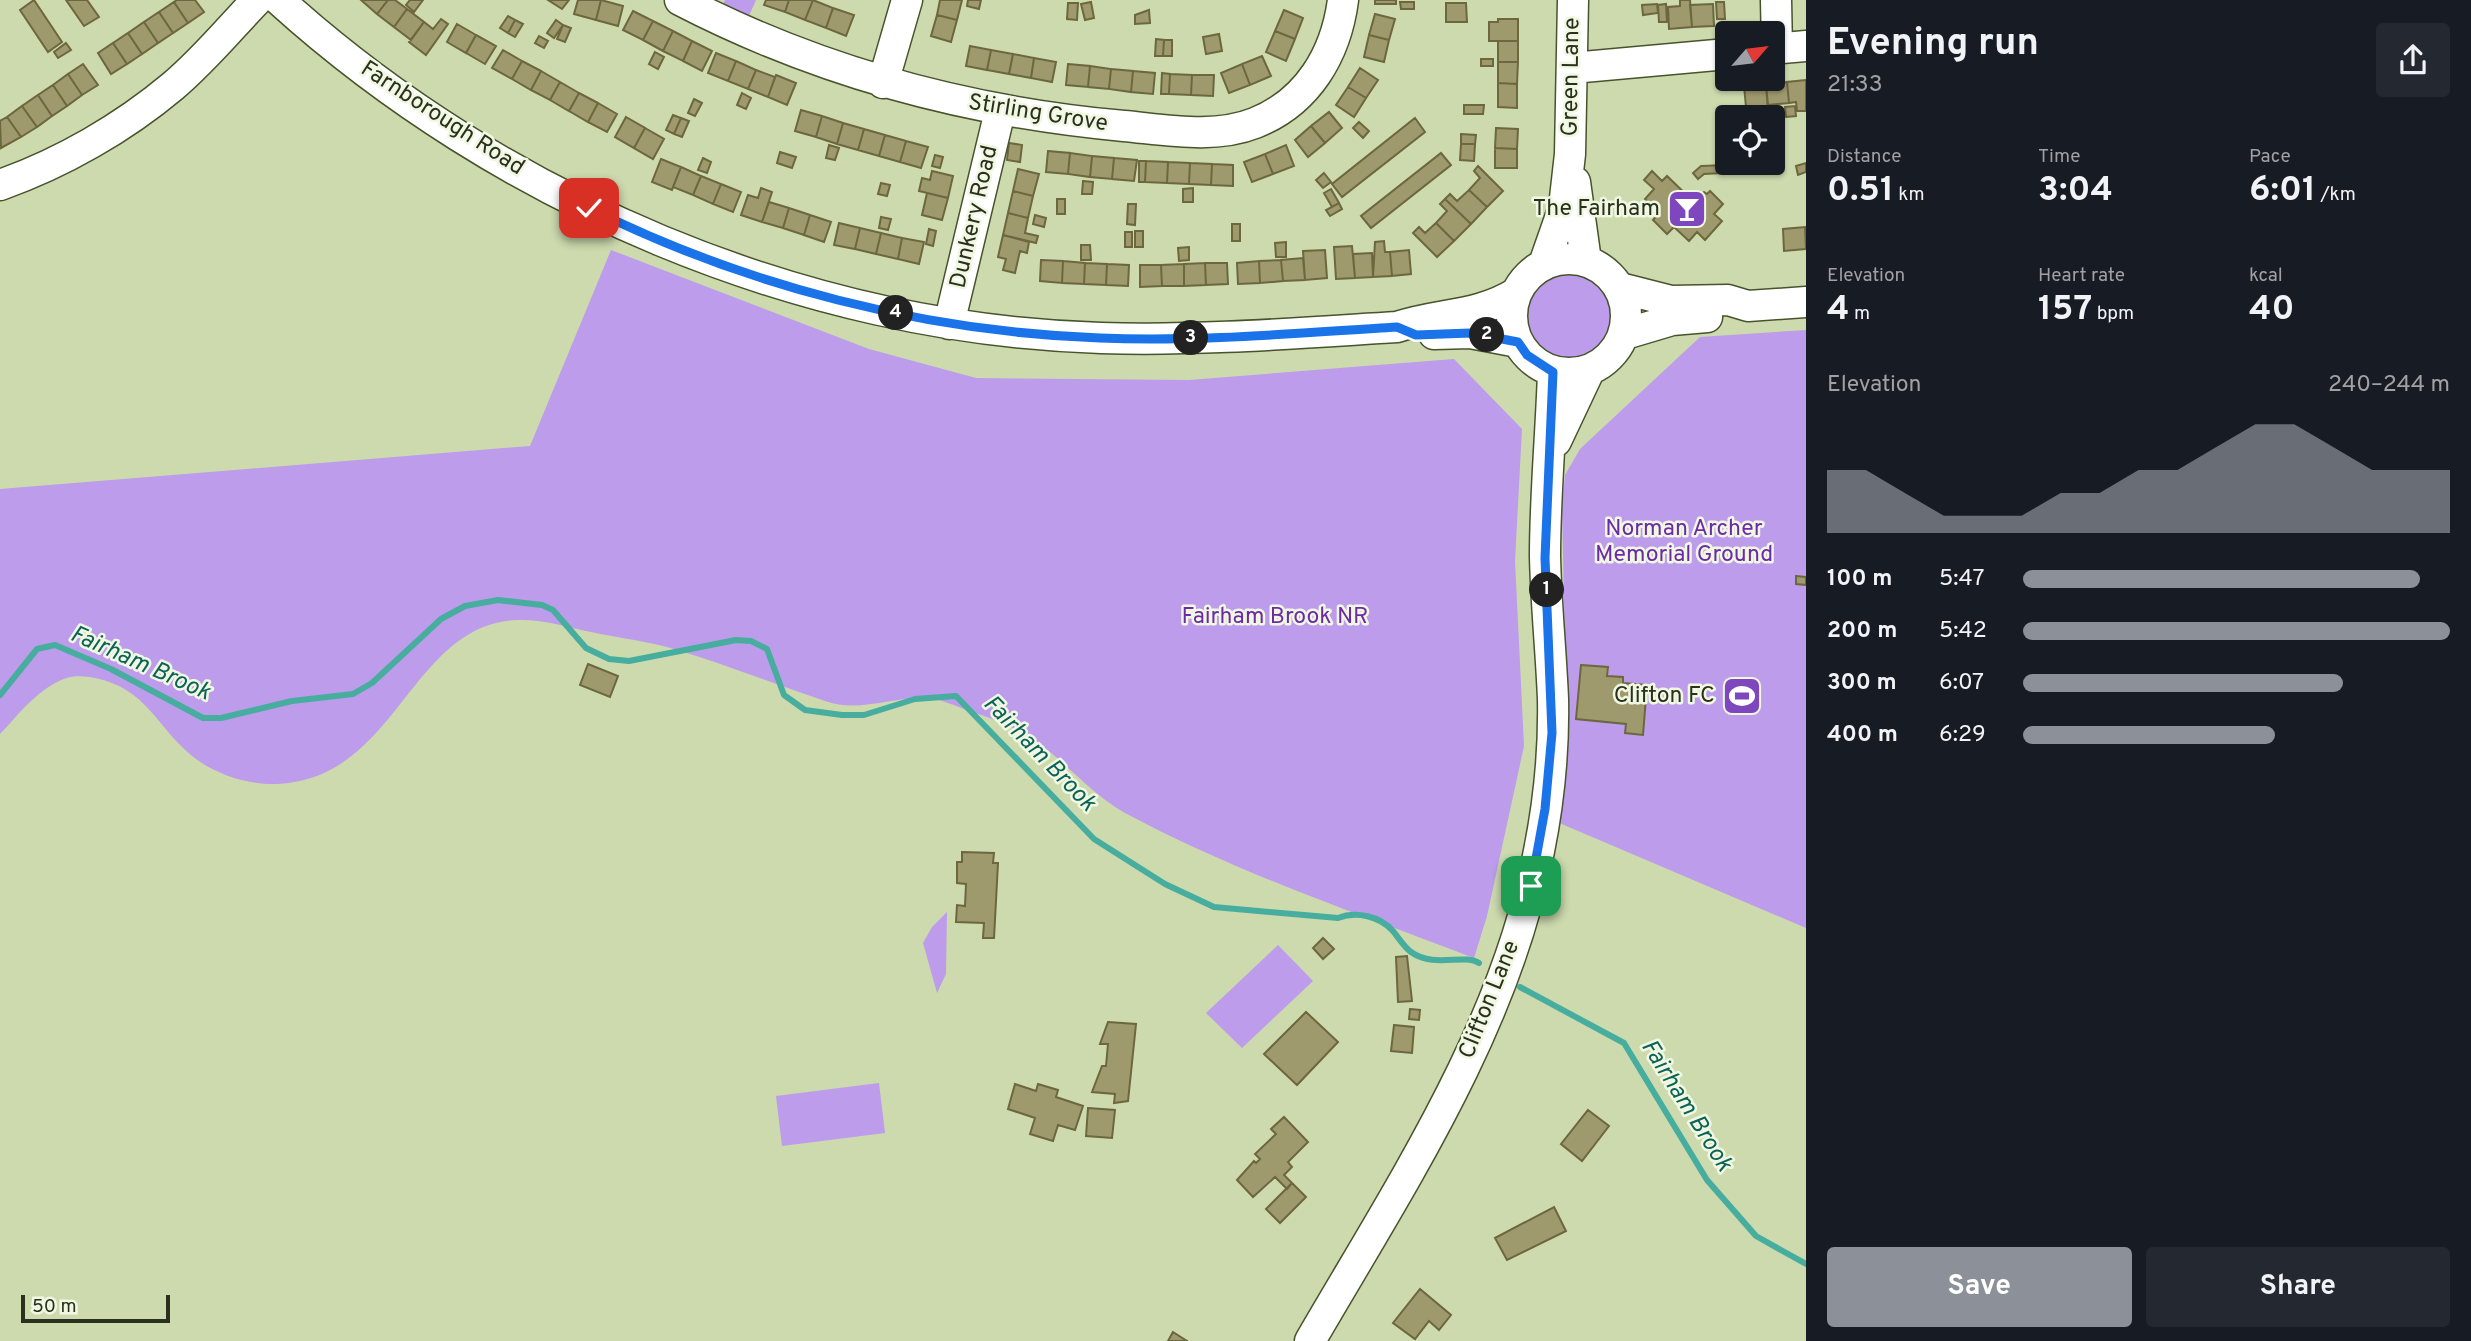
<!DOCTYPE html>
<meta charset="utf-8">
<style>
body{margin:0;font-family:Overpass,sans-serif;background:#242831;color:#f1f3f6;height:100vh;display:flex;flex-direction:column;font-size:26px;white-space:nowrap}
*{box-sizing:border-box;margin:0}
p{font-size:23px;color:#9ea1a6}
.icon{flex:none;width:38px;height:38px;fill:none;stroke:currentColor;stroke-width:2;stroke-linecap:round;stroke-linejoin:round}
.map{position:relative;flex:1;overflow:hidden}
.panel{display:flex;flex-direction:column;background:#171b24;width:665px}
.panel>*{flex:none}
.needle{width:46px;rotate:62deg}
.controls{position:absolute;left:1715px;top:21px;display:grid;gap:14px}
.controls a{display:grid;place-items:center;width:70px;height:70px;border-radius:7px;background:#171b24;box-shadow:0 2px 5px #0004;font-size:35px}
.scale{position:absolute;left:21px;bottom:18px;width:149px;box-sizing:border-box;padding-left:7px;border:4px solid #2a2f1e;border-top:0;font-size:19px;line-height:24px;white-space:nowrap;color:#2a2f1e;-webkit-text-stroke:5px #f0f8e2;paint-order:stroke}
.pin{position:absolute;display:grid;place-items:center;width:60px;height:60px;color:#fff;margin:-30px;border-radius:14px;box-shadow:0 4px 10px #0006}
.km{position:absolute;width:35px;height:35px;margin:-18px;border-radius:50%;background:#222;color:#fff;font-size:19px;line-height:35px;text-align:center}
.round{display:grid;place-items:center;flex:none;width:74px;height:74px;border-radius:7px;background:#242831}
.headline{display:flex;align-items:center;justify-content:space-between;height:119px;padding:0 21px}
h1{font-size:38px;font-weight:700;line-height:52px}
.figures{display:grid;grid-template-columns:repeat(3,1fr);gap:10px;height:119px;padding:7px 21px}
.figures div{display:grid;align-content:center}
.figures b{font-size:35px;font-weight:700}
.figures small{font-size:19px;font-weight:400}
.figures p{font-size:19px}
.chart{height:196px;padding:14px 21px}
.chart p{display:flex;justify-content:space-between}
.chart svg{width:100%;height:126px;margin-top:7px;fill:#8c9099;opacity:.7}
.primary-button{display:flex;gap:14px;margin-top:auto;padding:14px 21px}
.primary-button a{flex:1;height:80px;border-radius:7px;background:#8c9099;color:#fff;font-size:28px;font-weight:700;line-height:80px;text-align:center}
.primary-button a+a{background:#242831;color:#f1f3f6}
ul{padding:0 21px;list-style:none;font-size:23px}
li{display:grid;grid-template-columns:112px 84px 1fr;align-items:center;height:52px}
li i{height:18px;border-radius:9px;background:#8c9099}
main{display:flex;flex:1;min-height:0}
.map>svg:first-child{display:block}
.green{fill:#bc9ceb}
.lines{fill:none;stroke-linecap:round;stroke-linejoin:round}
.stream{stroke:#47ad9e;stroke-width:6}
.building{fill:#9f9a6e;stroke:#6c673d;stroke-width:2}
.minor-casing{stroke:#47532c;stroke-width:33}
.minor{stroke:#fff;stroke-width:30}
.route-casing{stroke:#fff;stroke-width:14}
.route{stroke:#1a73e8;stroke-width:9}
.labels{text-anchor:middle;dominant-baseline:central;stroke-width:5;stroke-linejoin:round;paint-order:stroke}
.street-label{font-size:23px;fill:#2a2f1e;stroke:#f0f8e2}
.poi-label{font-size:23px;fill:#2a2f1e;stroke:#f0f8e2;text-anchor:end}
.park-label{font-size:23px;fill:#6c2aab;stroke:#f0f8e2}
.water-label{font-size:24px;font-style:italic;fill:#0b6258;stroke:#f0f8e2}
</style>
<main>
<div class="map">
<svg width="1806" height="1341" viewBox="0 0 1806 1341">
<rect width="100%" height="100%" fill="#ccdaae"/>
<path class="green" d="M725,0H756L748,18L722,6Z
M611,250L869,349L976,378L1189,380L1454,359L1522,429L1515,561L1524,746L1487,916L1474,958C1356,913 1235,872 1125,813C1091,794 1065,761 1033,739C1016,728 992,718 972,712C958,707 939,698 924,698C890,697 858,713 825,701C774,684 724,664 674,649C647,641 619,638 591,632C567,627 543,619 517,620C410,624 398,779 277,784C247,785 214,774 191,755C155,725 147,689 95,678C81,675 69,675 55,683C33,695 17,716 0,734V489L530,446Z
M1525 316a45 45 0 1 1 90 0a45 45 0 1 1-90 0Z
M1806,330V928L1557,822L1567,741L1562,507L1565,475L1580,449L1700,337Z
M947,912L946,974L937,993L923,943L932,927Z
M1278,945L1313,981L1242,1048L1206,1013Z
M879,1083L885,1133L782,1146L776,1096Z"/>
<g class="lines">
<path class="stream" d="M0,695L37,649L55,645L111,669L203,718H221L292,701L353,694L372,683L441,619L465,606L498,600L542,605L553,610L586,648L609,659L629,661L736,640L751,641L767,649L784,695L805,710L842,715H864L915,699L956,696L1094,839L1165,884L1214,907L1338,918C1356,911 1380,916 1393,931C1398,937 1404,947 1411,952C1435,969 1464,953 1479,963
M1520,987L1624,1043L1707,1180L1756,1236L1806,1264"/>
</g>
<path class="building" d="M34,0L62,42L48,52L20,10Z
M66,0H87L99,17L84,26Z
M177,0H195L204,12L188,23L174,2Z
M361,0H388L377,14Z
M388,0H395L407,9L394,27L377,14Z
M410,0H423L414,12L406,5Z
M548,0H569L562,9Z
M578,0H601L596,20L574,14Z
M601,0L623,6L618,26L596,20Z
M766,0H789L785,12L764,5Z
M789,0H813L805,20L785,12Z
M813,0L833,8L826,28L805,20Z
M940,0H962L957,20L937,15Z
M968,0H981L979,9L967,6Z
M1375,0H1396V4H1375Z
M1680,0H1690L1692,27L1669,29L1668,7L1680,6Z
M174,2L188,23L173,33L159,12Z
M1091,2L1094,18L1085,20L1081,4Z
M1400,2H1414V9H1401Z
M1716,2H1724L1725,19H1717Z
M1068,3H1078L1077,20L1067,19Z
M1446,3H1466L1467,22H1446Z
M1657,4L1658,13L1643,15L1642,5Z
M1666,4L1667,22H1659L1658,5Z
M1713,4L1714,26L1692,27L1690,5Z
M833,8L854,15L846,36L826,28Z
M407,9L424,22L411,40L394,27Z
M1149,10L1150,23L1135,24V15Z
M1284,10L1303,18L1295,39L1275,31Z
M633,11L653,21L643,40L623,30Z
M159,12L173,33L158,43L144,22Z
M1375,14L1395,19L1389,40L1369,35Z
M937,15L957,20L951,42L931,36Z
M508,16L515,20L508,33L500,28Z
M441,19L448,24L426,55L409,42L424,22L433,29Z
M1498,19H1518V41H1489V22H1498Z
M515,20L523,24L515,37L508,33Z
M556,20L563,25L554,38L547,33Z
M653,21L673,31L663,51L643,40Z
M144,22L158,43L142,54L128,33Z
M457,24L476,35L466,53L447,42Z
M563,25L571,28L565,42L557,39Z
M673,31L692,41L683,61L663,51Z
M1275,31L1295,39L1286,61L1266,52Z
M128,33L142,54L127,64L113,43Z
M1219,34L1222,51L1206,54L1203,37Z
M476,35L496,46L485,64L466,53Z
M1369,35L1389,40L1384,62L1364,57Z
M539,36L548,41L544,48L535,43Z
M1156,39L1164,40L1163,56H1155Z
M1164,40H1172V56H1163Z
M692,41L712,51L702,71L683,61Z
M1498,41H1518V62H1498Z
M66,43L71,50L58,58L54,52Z
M113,43L127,64L111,74L98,53Z
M970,46L991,50L987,70L966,66Z
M503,50L522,61L512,79L492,68Z
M991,50L1013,54L1009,74L987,70Z
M655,52L664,57L658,69L649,64Z
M716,53L736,61L728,81L708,73Z
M1013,54L1034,58L1031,78L1009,74Z
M1262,56L1271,76L1250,85L1242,64Z
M1034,58L1056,62L1052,82L1031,78Z
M1481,59H1493V66H1481Z
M522,61L541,71L531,90L512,79Z
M736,61L756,70L748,89L728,81Z
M1498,62H1518L1517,84L1498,83Z
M83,64L98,85L82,95L68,74Z
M1068,64L1090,66L1088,87L1066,85Z
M1242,64L1250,85L1229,93L1221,73Z
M1090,66L1111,69L1109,89L1088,87Z
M1360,68L1378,80L1366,98L1348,87Z
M1111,69L1133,71L1131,92L1109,89Z
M756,70L775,77L768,97L748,89Z
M541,71L560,82L550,100L531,90Z
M1133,71L1155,73L1153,94L1131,92Z
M1162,73L1170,74L1169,94H1161Z
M68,74L82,95L67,106L53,85Z
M1170,74L1192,75L1191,95L1169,94Z
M776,75L796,83L787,105L768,97Z
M1192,75H1214L1213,96L1191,95Z
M1806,80V111H1797L1796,102L1789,103L1787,82Z
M560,82L579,93L569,111L550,100Z
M1787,82L1789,103L1768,105L1766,84Z
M1498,83L1517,84V108L1498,107Z
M1766,84L1768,113L1755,114L1754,106L1746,107L1744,86Z
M53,85L67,106L52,116L38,95Z
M1348,87L1366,98L1354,117L1336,105Z
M579,93L598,103L588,122L569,111Z
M742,93L751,98L746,109L737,105Z
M38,95L52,116L37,127L22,106Z
M694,99L702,103L695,116L688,113Z
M598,103L617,114L607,132L588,122Z
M1464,105H1484L1483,114H1464Z
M22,106L37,127L21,137L7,117Z
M1795,106L1796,116L1786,117L1785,107Z
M801,110L822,116L816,137L795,131Z
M1329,112L1342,128L1325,143L1311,126Z
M673,115L681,118L674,134L666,130Z
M822,116L843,123L837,144L816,137Z
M7,117L21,137L1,148L0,121Z
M626,117L645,128L634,148L615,137Z
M681,118L689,121L682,137L674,134Z
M1415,118L1425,132L1342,197L1332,184Z
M1359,122L1369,131L1363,138L1353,128Z
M843,123L864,129L858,150L837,144Z
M1311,126L1325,143L1308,157L1295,140Z
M645,128L664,139L653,159L634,148Z
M1496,128L1518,129L1517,149L1495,148Z
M864,129L885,135L879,156L858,150Z
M1461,134L1476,135L1475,144H1461Z
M885,135L906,141L900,162L879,156Z
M906,141L928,147L921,168L900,162Z
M1009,143L1022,145L1020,162L1007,160Z
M1461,144H1475L1474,161L1460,160Z
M829,145L839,148L835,160L826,158Z
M1286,145L1294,166L1273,174L1265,154Z
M1495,148L1517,149V168H1495Z
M1048,151L1070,153L1068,174L1046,172Z
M780,152L796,157L792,168L777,163Z
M1070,153L1092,156L1090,177L1068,174Z
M1441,153L1451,165L1371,228L1361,216Z
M1265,154L1273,174L1252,182L1244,162Z
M935,155L943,157L940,168L932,166Z
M1726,155L1727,163H1742V172L1704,174L1698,179L1693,173L1701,166L1727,165Z
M1092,156L1114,158L1112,179L1090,177Z
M703,158L711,162L707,173L698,170Z
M1114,158L1137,160L1134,181L1112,179Z
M661,159L681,167L672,190L652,182Z
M1139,161H1146L1145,182H1139Z
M1146,161L1168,162L1167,183L1145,182Z
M1168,162L1190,163L1189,184L1167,183Z
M1190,163L1212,164L1211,185L1189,184Z
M1806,163V172L1798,175L1796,166Z
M1212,164L1233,165V186L1211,185Z
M1478,166L1503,191L1487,207L1469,190L1480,178L1474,171Z
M681,167L701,176L693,195L673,187Z
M1018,169L1039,174L1033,196L1013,191Z
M932,171L953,176L948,198L919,191L922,178L930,180Z
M1652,171L1662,181L1667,176L1694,202L1704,192L1707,194L1710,191L1723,204L1714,214L1722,221L1705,240L1697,232L1689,241L1674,227L1667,234L1653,220L1659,213L1645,199L1654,189L1644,180Z
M1324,173L1331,182L1323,188L1316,180Z
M701,176L721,184L713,204L693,195Z
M1083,181L1093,182L1092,194H1082Z
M881,183L890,185L887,196L878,194Z
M721,184L741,192L733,212L713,204Z
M761,188L772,192L762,222L741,215L748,195L758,198Z
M1193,188V202H1183V189Z
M1331,189L1339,203L1332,207L1324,193Z
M1469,190L1487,207L1471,224L1445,199L1450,194L1457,201Z
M1013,191L1033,196L1028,218L1008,213Z
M927,193L948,198L942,220L922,215Z
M1057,199H1065V214H1057Z
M1445,199L1471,224L1454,241L1436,223L1447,211L1440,204Z
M769,202L789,208L783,228L762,222Z
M1339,203L1342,209L1330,216L1326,210Z
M1128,204H1136L1135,225L1127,224Z
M789,208L810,215L804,235L783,228Z
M1008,213L1028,218L1025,233L1038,236L1036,243L1003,235Z
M810,215L831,222L824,242L804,235Z
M1035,215L1046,218L1044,227L1033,224Z
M881,217L891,219L888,230L879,228Z
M839,223L860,228L855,249L834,245Z
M1436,223L1454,241L1437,257L1413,233L1419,227L1425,233Z
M1232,224H1240V241H1232Z
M1805,227L1806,249L1784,251L1783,229Z
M860,228L881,233L876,254L855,249Z
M929,229L936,231L933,246L926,244Z
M1135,231H1143V247H1135Z
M1125,232H1132V247H1125Z
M881,233L902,238L898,259L876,254Z
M1003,235L1029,242L1027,253L1020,251L1015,273L1003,270L1006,259L998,257Z
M902,238L924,242L919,264L898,259Z
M1384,241L1385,252H1390L1392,276L1373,277L1375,242Z
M1286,242V257H1276L1275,243Z
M1081,245H1090L1091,260H1081Z
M1352,246L1355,278L1336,279L1334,247Z
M1189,247V260L1179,261L1178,248Z
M1325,250L1327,278L1305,280L1303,251Z
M1409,250L1411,274L1392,276L1390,252Z
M1372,253L1373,277L1355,278L1353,254Z
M1303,258L1305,280L1283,281L1281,260Z
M1041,260L1063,261L1062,283L1040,281Z
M1281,260L1283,281L1260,283L1259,261Z
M1063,261L1085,263L1084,284L1062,283Z
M1259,261L1260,283L1238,284L1237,263Z
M1085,263L1107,264L1106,285L1084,284Z
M1205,263H1227L1228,284L1206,285Z
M1205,263L1206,285L1184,286V264Z
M1107,264L1129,265L1128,286L1106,285Z
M1184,264V286H1162L1161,265Z
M1140,265H1161L1162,286L1140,287Z
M1796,576L1806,577V585L1796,584Z
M588,664L618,676L610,697L580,685Z
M1581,665L1608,667L1607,676L1623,677V683L1647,685L1643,735L1625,733L1626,724L1576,719Z
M962,852L994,853L993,863H998L994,938H983L984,923L956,922L957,905L965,906L966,884L957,883V862H962Z
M1323,938L1334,949L1323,959L1313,948Z
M1407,956L1412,1001L1398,1002L1396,957Z
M1410,1009L1420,1010L1419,1020L1409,1019Z
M1306,1012L1338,1042L1297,1085L1264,1054Z
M1108,1022L1136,1024L1128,1101L1114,1103L1115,1094L1092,1092L1102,1066H1106L1108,1044H1100Z
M1394,1025L1414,1027L1412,1053L1391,1051Z
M1015,1084L1036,1091L1038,1084L1058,1090L1056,1097L1083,1106L1075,1130L1058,1125L1053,1141L1030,1134L1035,1118L1008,1109Z
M1088,1108L1115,1110L1112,1138L1086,1136Z
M1588,1110L1609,1126L1582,1161L1561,1144Z
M1284,1117L1308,1142L1288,1162L1292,1167L1284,1175L1292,1183L1287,1189L1275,1177L1253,1197L1237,1180L1254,1161L1256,1163L1260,1159L1255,1154L1276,1134L1271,1129Z
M1292,1183L1306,1197L1280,1223L1266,1209Z
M1554,1207L1566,1231L1507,1260L1495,1238Z
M1420,1289L1451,1315L1439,1330L1429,1321L1415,1339L1393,1323Z
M1173,1332L1187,1341H1168Z"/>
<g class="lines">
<g class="minor-casing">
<path id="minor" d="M279,0C500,200 802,329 1101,338C1199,341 1299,333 1397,327C1439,313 1477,317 1516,293
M680,0C819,72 968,112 1124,126C1167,130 1215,139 1255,123C1308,102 1336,54 1343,0
M1776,0L1777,49
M1773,49L1806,46
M1572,68L1727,54
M883,83L907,0
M1575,182L1586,261
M0,185C62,163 123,128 173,86C204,60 230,28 257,0
M1512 316a57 57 0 1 1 114 0a57 57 0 1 1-114 0Z
M1544,264L1564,207L1570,154L1573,0
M1620,288L1671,301L1728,300L1748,306L1806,302
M949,324L1000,111
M1434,334L1470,333L1518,342
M1625,334L1672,320L1707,317
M1556,441L1589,371
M1310,1341C1400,1186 1505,1029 1539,851C1549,801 1554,749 1553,699C1551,651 1546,604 1545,556C1545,495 1551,433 1553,372"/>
</g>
<use href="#minor" class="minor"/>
</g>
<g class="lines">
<g class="route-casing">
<path id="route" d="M589,208C746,286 925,332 1100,338C1199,342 1298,333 1397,327L1416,335L1470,333L1518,342L1527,355L1553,372L1545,558L1552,733L1545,809L1531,886"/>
</g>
<use href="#route" class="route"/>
</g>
<defs>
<g id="bar-square" transform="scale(2.0125)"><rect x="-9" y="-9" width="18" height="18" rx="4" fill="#7f47be" stroke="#f0f8e2"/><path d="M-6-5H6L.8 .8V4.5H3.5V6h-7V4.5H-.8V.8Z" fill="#fff"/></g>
<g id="stadium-square" transform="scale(2.0125)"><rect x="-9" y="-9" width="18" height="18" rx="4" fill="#7f47be" stroke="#f0f8e2"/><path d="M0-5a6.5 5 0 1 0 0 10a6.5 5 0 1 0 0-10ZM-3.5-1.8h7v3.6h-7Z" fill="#fff"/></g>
</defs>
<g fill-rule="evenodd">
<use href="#bar-square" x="1687" y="209"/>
<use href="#stadium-square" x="1742" y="696"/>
</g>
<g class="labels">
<g class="street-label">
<text transform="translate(1572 77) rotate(-89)">Green Lane</text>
<text transform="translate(1038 114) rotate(9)">Stirling Grove</text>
<text transform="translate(442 119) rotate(33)">Farnborough Road</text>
<text transform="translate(975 217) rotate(-77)">Dunkery Road</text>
<text transform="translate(1490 1000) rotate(-68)">Clifton Lane</text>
</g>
<g class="poi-label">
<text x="1660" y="209">The Fairham</text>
<text x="1715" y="696">Clifton FC</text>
</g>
<g class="park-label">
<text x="1684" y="529">Norman Archer<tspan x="1684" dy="26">Memorial Ground</tspan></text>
<text x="1275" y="617">Fairham Brook NR</text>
</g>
<g class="water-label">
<text transform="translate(140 664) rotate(24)">Fairham Brook</text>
<text transform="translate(1039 754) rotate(46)">Fairham Brook</text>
<text transform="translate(1686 1106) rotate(58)">Fairham Brook</text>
</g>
</g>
</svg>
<div class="controls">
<a><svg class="needle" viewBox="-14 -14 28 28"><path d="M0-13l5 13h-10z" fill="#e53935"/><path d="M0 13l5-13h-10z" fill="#9ea1a6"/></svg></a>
<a><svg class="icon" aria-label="locate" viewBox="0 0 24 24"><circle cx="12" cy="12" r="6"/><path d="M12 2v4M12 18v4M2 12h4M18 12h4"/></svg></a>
</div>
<div class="scale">50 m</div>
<div class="pin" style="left:1531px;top:886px;background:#1e9e55"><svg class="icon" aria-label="arrive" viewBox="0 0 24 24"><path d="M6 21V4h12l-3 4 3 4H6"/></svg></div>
<div class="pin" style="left:589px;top:208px;background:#d93025"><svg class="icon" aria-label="check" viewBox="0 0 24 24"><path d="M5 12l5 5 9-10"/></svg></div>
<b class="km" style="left:1547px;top:590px">1</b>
<b class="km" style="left:1487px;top:335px">2</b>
<b class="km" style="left:1191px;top:338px">3</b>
<b class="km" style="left:896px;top:313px">4</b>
</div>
<section class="panel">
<div class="headline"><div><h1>Evening run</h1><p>21:33</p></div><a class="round"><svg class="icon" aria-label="share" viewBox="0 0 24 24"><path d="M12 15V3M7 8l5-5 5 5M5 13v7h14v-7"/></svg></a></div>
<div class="figures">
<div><p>Distance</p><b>0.51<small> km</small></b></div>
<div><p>Time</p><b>3:04</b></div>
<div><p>Pace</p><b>6:01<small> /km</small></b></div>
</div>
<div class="figures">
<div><p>Elevation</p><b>4<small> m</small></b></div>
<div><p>Heart rate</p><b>157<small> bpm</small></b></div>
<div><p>kcal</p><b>40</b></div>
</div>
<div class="chart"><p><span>Elevation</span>240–244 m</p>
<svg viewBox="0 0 160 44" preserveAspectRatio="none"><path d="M0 44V22L10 22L20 30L30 38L40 38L50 38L60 30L70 30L80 22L90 22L100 14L110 6L120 6L130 14L140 22L150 22L160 22V44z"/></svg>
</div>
<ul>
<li><b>100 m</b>5:47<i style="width:93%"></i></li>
<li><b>200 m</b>5:42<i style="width:100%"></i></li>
<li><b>300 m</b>6:07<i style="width:75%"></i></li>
<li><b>400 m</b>6:29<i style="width:59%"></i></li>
</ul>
<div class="primary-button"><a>Save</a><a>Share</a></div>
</section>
</main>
